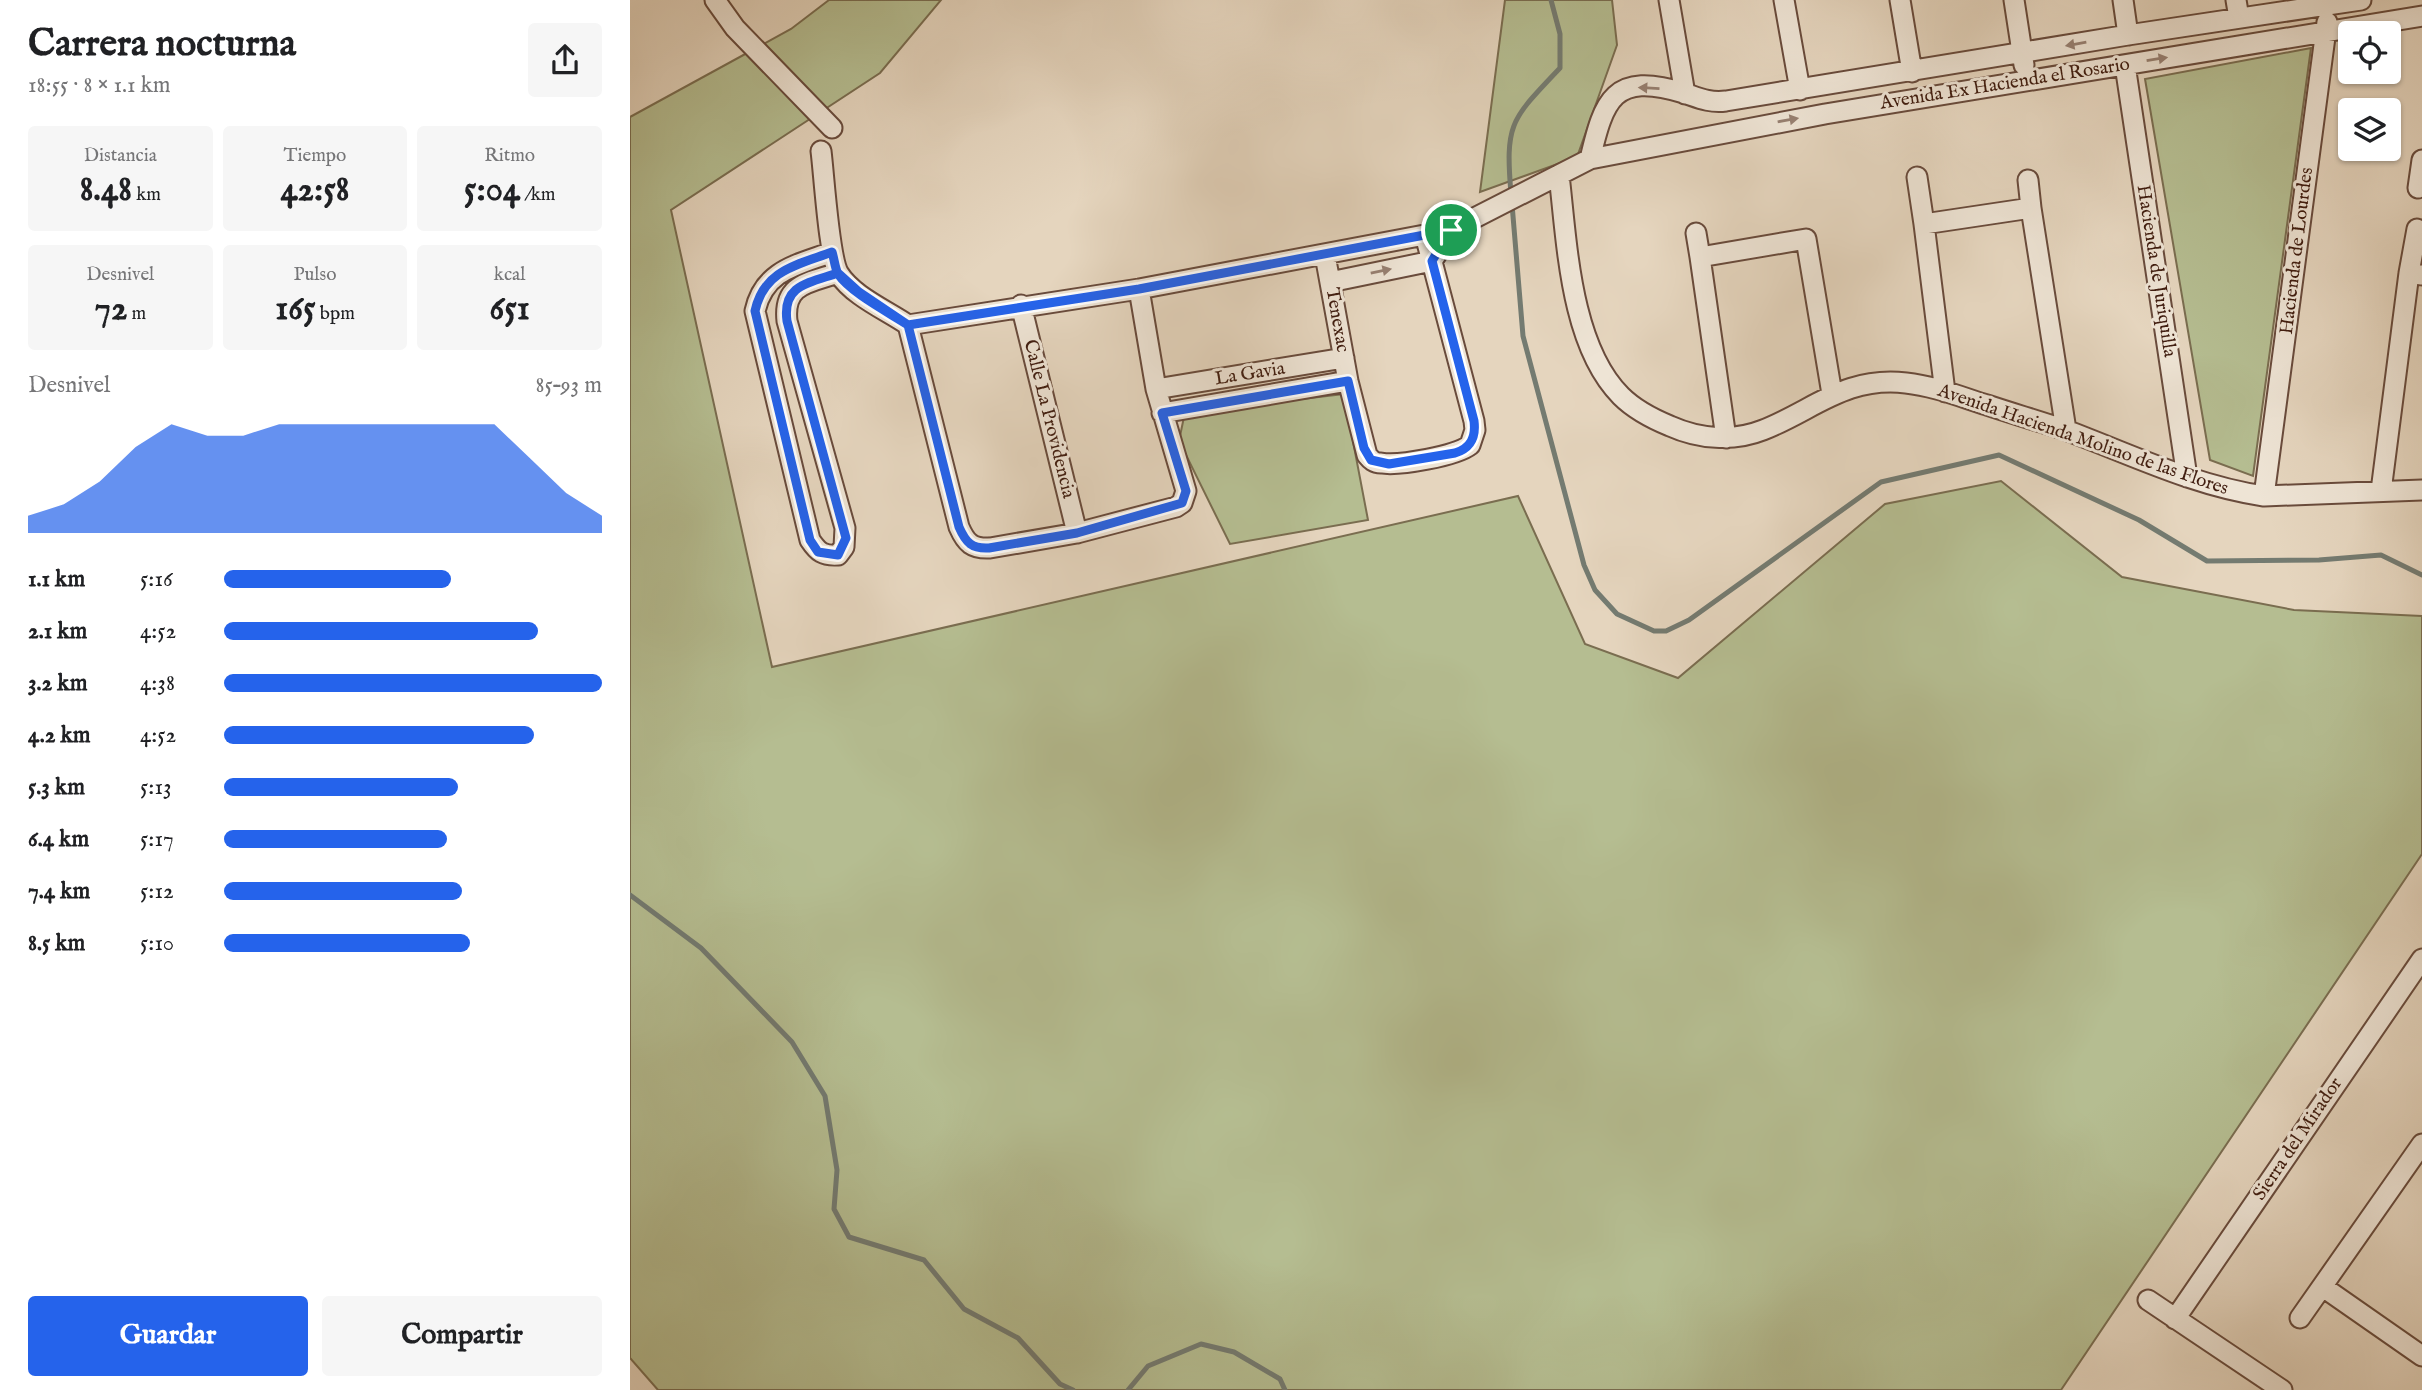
<!DOCTYPE html>
<html lang="es">
<meta charset="utf-8">
<style>
body{margin:0;font-family:"IM FELL English",serif;background:#f6f6f6;color:#202124;height:100vh;display:flex;flex-direction:column;font-size:26px;white-space:nowrap}
*{box-sizing:border-box;margin:0}
p{font-size:23px;color:#757577}
.icon{flex:none;width:38px;height:38px;fill:none;stroke:currentColor;stroke-width:2;stroke-linecap:round;stroke-linejoin:round}
.map{position:relative;flex:1;overflow:hidden}
.side{display:flex;flex-direction:column;background:#fff;width:630px}
.side>*{flex:none}
.controls{position:absolute;left:1708px;top:21px;display:grid;gap:14px}
.controls a{display:grid;place-items:center;width:63px;height:63px;border-radius:7px;background:#fff;box-shadow:0 2px 5px #0004;font-size:35px}
.pin{position:absolute;display:grid;place-items:center;width:60px;height:60px;color:#fff;margin:-30px;border:4px solid #fff;border-radius:50%;box-shadow:0 2px 7px #0007}
.round{display:grid;place-items:center;flex:none;width:74px;height:74px;border-radius:7px;background:#f6f6f6}
.head{display:flex;align-items:center;justify-content:space-between;height:119px;padding:0 28px}
h1{font-size:38px;font-weight:700;line-height:52px}
.stats{display:grid;grid-template-columns:repeat(3,1fr);gap:10px;height:119px;padding:7px 28px}
.stats div{display:grid;align-content:center;border-radius:7px;background:#f6f6f6;text-align:center}
.stats b{font-size:35px;font-weight:700}
.stats small{font-size:19px;font-weight:400}
.stats p{font-size:19px}
.chart{height:196px;padding:14px 28px}
.chart p{display:flex;justify-content:space-between}
.chart svg{width:100%;height:126px;margin-top:7px;fill:#2563eb;opacity:.7}
.action{display:flex;gap:14px;margin-top:auto;padding:14px 28px}
.action a{flex:1;height:80px;border-radius:7px;background:#2563eb;color:#fff;font-size:28px;font-weight:700;line-height:80px;text-align:center}
.action a+a{background:#f6f6f6;color:#202124}
ul{padding:0 28px;list-style:none;font-size:23px}
li{display:grid;grid-template-columns:112px 84px 1fr;align-items:center;height:52px}
li i{height:18px;border-radius:9px;background:#2563eb}
main{display:flex;flex:1;min-height:0}
.map>svg:first-child{display:block}
.green{fill:#b5bd91;stroke:#7a6d50;stroke-width:2}
.lines{fill:none;stroke-linecap:round;stroke-linejoin:round}
.stream{stroke:#747b71;stroke-width:5}
.minor-casing{stroke:#694b3c;stroke-width:23}
.minor{stroke:#eee4d5;stroke-width:19}
.oneway{fill:#978072}
.route-casing{stroke:#fff;stroke-width:14}
.route{stroke:#2563eb;stroke-width:9}
.labels{text-anchor:middle;dominant-baseline:central;stroke-width:6;stroke-linejoin:round;paint-order:stroke}
.street-label{font-size:19px;fill:#401d10;stroke:#eee4d5}
</style>
<main>
<section class="side">
<div class="head"><div><h1>Carrera nocturna</h1><p>18:55 · 8 × 1.1 km</p></div><a class="round"><svg class="icon" aria-label="share" viewBox="0 0 24 24"><path d="M12 15V3M7 8l5-5 5 5M5 13v7h14v-7"/></svg></a></div>
<div class="stats">
<div><p>Distancia</p><b>8.48<small> km</small></b></div>
<div><p>Tiempo</p><b>42:58</b></div>
<div><p>Ritmo</p><b>5:04<small> /km</small></b></div>
</div>
<div class="stats">
<div><p>Desnivel</p><b>72<small> m</small></b></div>
<div><p>Pulso</p><b>165<small> bpm</small></b></div>
<div><p>kcal</p><b>651</b></div>
</div>
<div class="chart"><p><span>Desnivel</span>85–93 m</p>
<svg viewBox="0 0 160 44" preserveAspectRatio="none"><path d="M0 44V38L10 34L20 26L30 14L40 6L50 10L60 10L70 6L80 6L90 6L100 6L110 6L120 6L130 6L140 18L150 30L160 38V44z"/></svg>
</div>
<ul>
<li><b>1.1 km</b>5:16<i style="width:60%"></i></li>
<li><b>2.1 km</b>4:52<i style="width:83%"></i></li>
<li><b>3.2 km</b>4:38<i style="width:100%"></i></li>
<li><b>4.2 km</b>4:52<i style="width:82%"></i></li>
<li><b>5.3 km</b>5:13<i style="width:62%"></i></li>
<li><b>6.4 km</b>5:17<i style="width:59%"></i></li>
<li><b>7.4 km</b>5:12<i style="width:63%"></i></li>
<li><b>8.5 km</b>5:10<i style="width:65%"></i></li>
</ul>
<div class="action"><a>Guardar</a><a>Compartir</a></div>
</section>
<div class="map">
<svg width="1792" height="1390" viewBox="0 0 1792 1390">
<rect width="100%" height="100%" fill="#e5d5be"/>
<filter id="stains"><feTurbulence type="fractalNoise" baseFrequency=".00286" numOctaves="4"/><feColorMatrix values="0 0 0 0 .2 0 0 0 0 .09 0 0 0 0 .02 0 0 0 .5 -.17"/></filter>
<radialGradient id="worn" r=".72"><stop offset=".6" stop-color="#630" stop-opacity="0"/><stop offset="1" stop-color="#630" stop-opacity=".3"/></radialGradient>
<path class="green" d="M199,0H311L250,73L41,210L142,667L888,496L955,644L1048,678L1255,504L1371,481L1492,577L1664,610L1792,616V854L1431,1390H28L0,1358V117L161,29Z
M875,0H982L987,45L947,157L850,192Z
M1681,48L1623,476L1580,460L1515,79Z
M714,394L738,520L600,544L554,451L550,436L554,417L563,412Z"/>
<g class="lines">
<path class="stream" d="M881,194C875,122 881,120 930,68V34L921,0
M882,204L893,336L954,565L965,590L987,614L1024,631H1036L1059,620L1251,482L1369,455L1509,520L1577,561L1689,560L1751,555L1792,575
M0,895L71,948L162,1042L195,1096L207,1170L204,1209L219,1237L294,1260L334,1309L388,1338L430,1384L443,1390
M498,1390L518,1366L571,1344L604,1352L650,1379L655,1390"/>
<g class="minor-casing">
<path id="minor" d="M85,0L105,28L202,128
M1039,0L1055,94
M1154,0L1170,90
M1270,0L1282,72
M1384,0L1394,65
M1493,0L1498,35
M1606,0L1609,18
M1731,0L1498,35L1096,101C1079,103 1069,98 1054,93C983,71 974,100 960,159L1195,114L1792,16
M1495,65L1557,477
M191,151C194,174 199,259 209,274C223,296 256,310 278,325
M929,175C937,242 940,345 991,396C1004,409 1023,419 1040,426C1069,439 1103,442 1133,430C1184,410 1215,376 1276,383C1304,386 1331,397 1357,405C1384,414 1412,422 1438,431C1502,455 1565,486 1634,496L1792,490
M1287,177L1294,224
M1398,180L1401,208
M1788,188L1792,160
M1066,233L1070,257
M202,252C167,265 134,270 125,311L180,540C188,552 193,556 208,555L214,547L215,528L157,321C153,284 178,283 208,273
M695,255L718,381L737,455C741,460 744,463 751,463C769,466 826,456 840,445L845,430L844,421L795,235
M1779,273L1787,229
M700,282L802,261L808,252
M391,305L447,533
M278,325L509,289L821,230L960,159
M278,325L329,527C336,543 342,549 360,548L447,533L546,507L552,503L556,491L526,389L509,289
M526,389L714,358
M1315,392L1294,224L1401,208L1436,430
M532,413L718,381
M1096,438L1070,257L1176,239L1202,394
M1751,491L1779,273L1792,275
M1634,496L1697,22
M1693,1287L1792,1356
M1518,1300L1652,1390
M1670,1318L1792,1144
M1545,1319L1792,959"/>
</g>
<use href="#minor" class="minor"/>
</g>
<defs><path id="oneway-solid" d="M-6-.8H1V-3.2L6.5 0L1 3.2V.8H-6Z" transform="scale(1.75)"/></defs>
<g class="oneway">
<use href="#oneway-solid" transform="translate(1446 44) rotate(170)"/>
<use href="#oneway-solid" transform="translate(1527 59) rotate(-9)"/>
<use href="#oneway-solid" transform="translate(1019 88) rotate(-177)"/>
<use href="#oneway-solid" transform="translate(1158 120) rotate(-10)"/>
<use href="#oneway-solid" transform="translate(751 271) rotate(-12)"/>
</g>
<g class="lines">
<g class="route-casing">
<path id="route" d="M821,230L509,289L278,325L229,292L208,273C178,283 152,285 157,321L216,538L208,555L188,552L180,540L125,311C134,270 167,265 202,252C204,258 205,268 208,274C221,293 258,312 278,325L329,527C336,543 342,549 359,548L447,533L552,503L556,491L532,413L718,381L734,448L741,460L759,464L825,453C841,448 846,437 844,421L802,261L821,230"/>
</g>
<use href="#route" class="route"/>
</g>
<g class="labels">
<g class="street-label">
<text transform="translate(1375 84) rotate(-9)">Avenida Ex Hacienda el Rosario</text>
<text transform="translate(1667 251) rotate(-83)">Hacienda de Lourdes</text>
<text transform="translate(1526 271) rotate(81)">Hacienda de Juriquilla</text>
<text transform="translate(707 320) rotate(80)">Tenexac</text>
<text transform="translate(620 374) rotate(-9)">La Gavia</text>
<text transform="translate(419 419) rotate(76)">Calle La Providencia</text>
<text transform="translate(1453 440) rotate(19)">Avenida Hacienda Molino de las Flores</text>
<text transform="translate(1668 1139) rotate(-56)">Sierra del Mirador</text>
</g>
</g>
<rect width="100%" height="100%" filter="url(#stains)"/>
<rect width="100%" height="100%" fill="url(#worn)"/>
</svg>
<div class="controls">
<a><svg class="icon" aria-label="locate" viewBox="0 0 24 24"><circle cx="12" cy="12" r="6"/><path d="M12 2v4M12 18v4M2 12h4M18 12h4"/></svg></a>
<a><svg class="icon" aria-label="layers" viewBox="0 0 24 24"><path d="M12 4l9 5-9 5-9-5zM3 14l9 5 9-5"/></svg></a>
</div>
<div class="pin" style="left:821px;top:230px;background:#1e9e55"><svg class="icon" aria-label="arrive" viewBox="0 0 24 24"><path d="M6 21V4h12l-3 4 3 4H6"/></svg></div>
</div>
</main>
